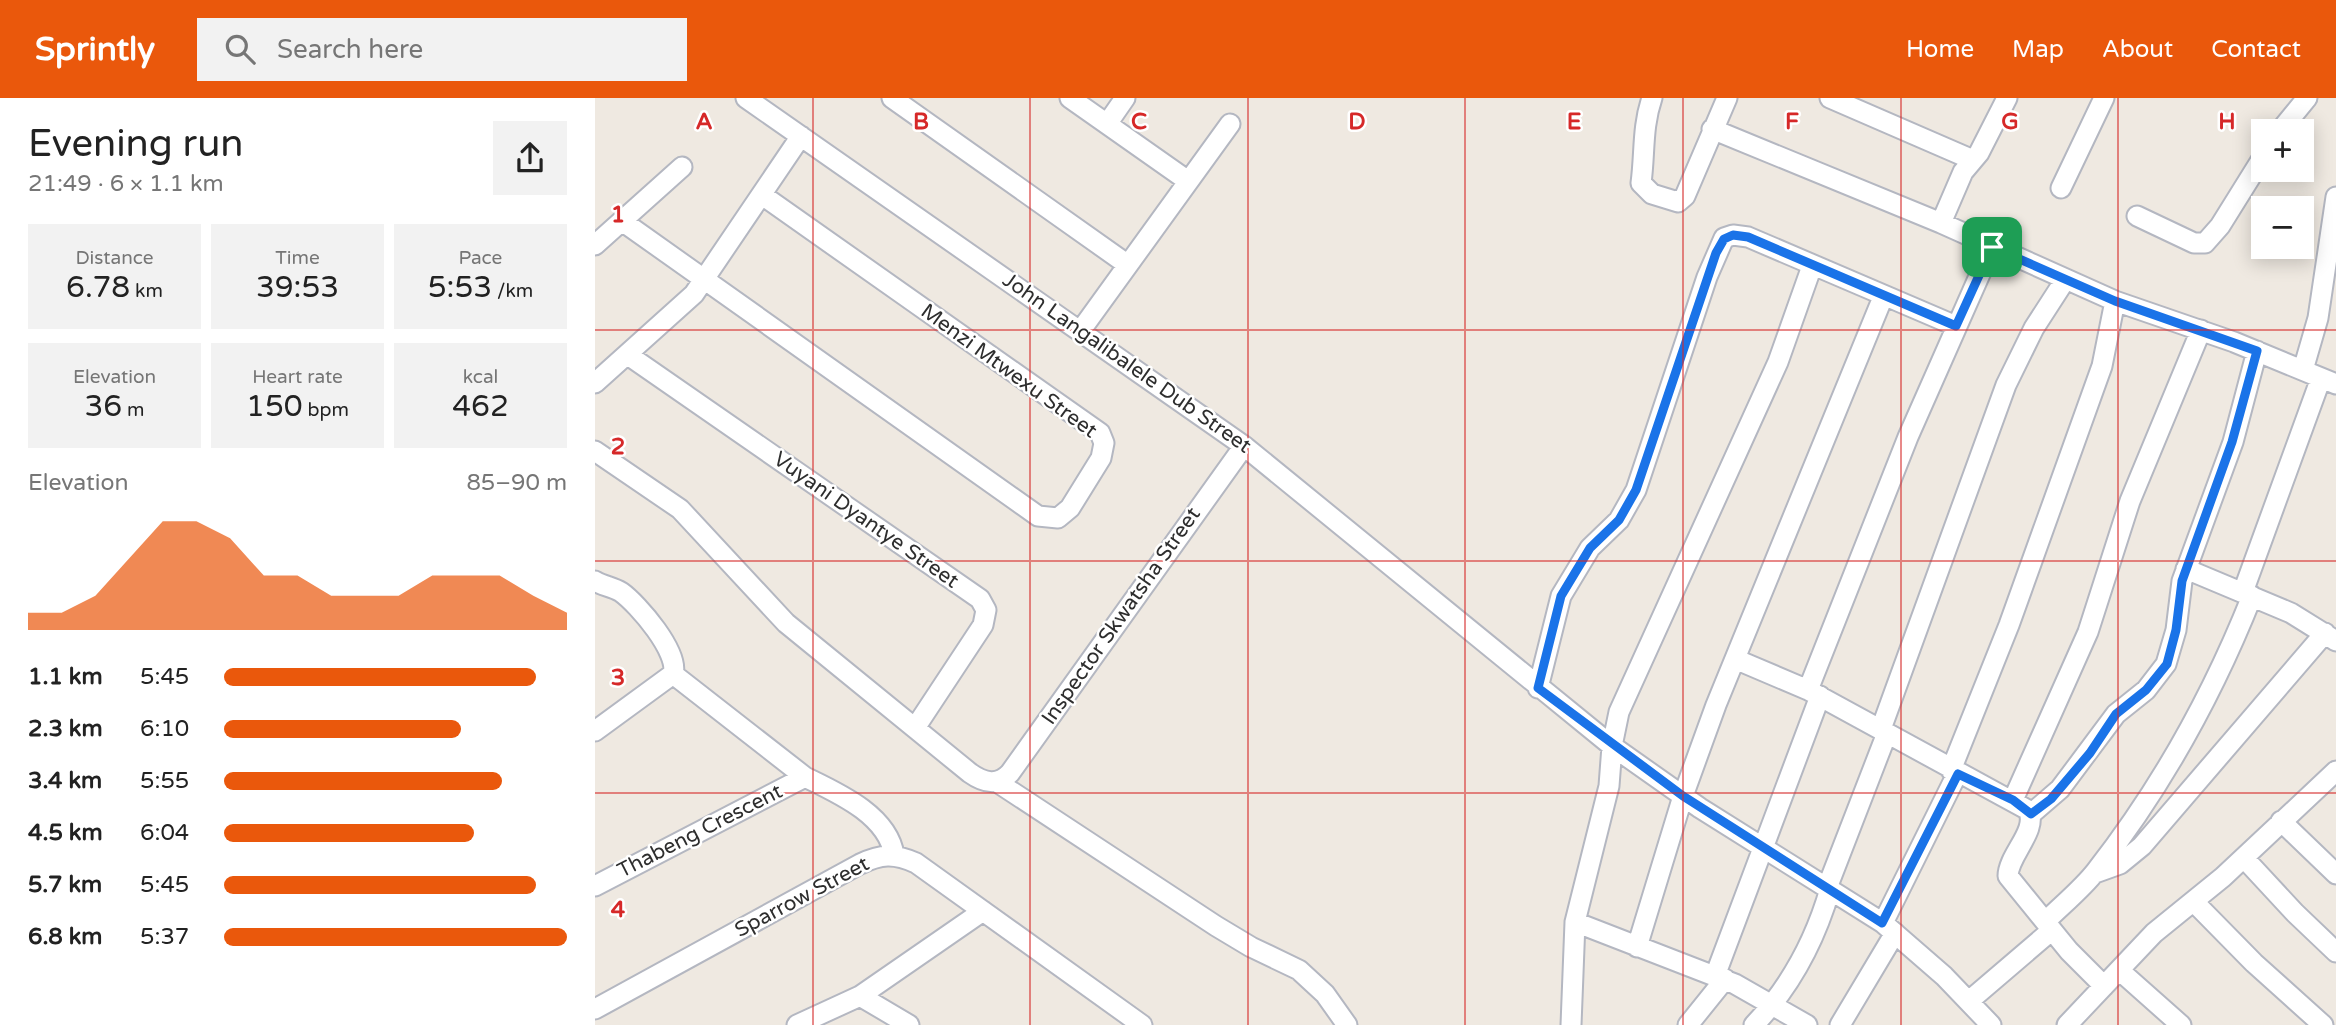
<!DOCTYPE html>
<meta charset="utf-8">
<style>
body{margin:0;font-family:"Varela Round",sans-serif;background:#f2f2f2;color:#222;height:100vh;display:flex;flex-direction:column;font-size:26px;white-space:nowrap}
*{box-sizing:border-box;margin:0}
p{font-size:23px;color:#767676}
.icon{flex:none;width:38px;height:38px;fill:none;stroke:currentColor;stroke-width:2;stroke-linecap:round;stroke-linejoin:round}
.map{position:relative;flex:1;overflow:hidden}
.details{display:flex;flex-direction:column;background:#fff;width:595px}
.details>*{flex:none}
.fabs{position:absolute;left:1656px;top:21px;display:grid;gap:14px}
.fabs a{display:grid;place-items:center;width:63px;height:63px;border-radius:0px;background:#fff;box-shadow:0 4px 18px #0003;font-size:35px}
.pin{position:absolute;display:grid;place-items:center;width:60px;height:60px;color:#fff;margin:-30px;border-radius:14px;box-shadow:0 4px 10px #0006}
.round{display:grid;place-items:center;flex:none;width:74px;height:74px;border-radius:0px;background:#f2f2f2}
.headline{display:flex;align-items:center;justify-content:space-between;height:119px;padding:0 28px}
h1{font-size:38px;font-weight:600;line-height:52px}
.metrics{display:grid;grid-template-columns:repeat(3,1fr);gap:10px;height:119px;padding:7px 28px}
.metrics div{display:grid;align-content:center;border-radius:0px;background:#f2f2f2;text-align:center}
.metrics b{font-size:30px;font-weight:600}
.metrics small{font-size:19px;font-weight:400}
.metrics p{font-size:19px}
.chart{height:196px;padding:14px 28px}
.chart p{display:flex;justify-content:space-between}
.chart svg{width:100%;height:126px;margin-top:7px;fill:#ea580c;opacity:.7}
ul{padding:0 28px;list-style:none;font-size:23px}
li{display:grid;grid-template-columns:112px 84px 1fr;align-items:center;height:52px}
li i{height:18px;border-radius:9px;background:#ea580c}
header{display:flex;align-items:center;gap:42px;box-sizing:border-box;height:98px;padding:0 35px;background:#ea580c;color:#fff}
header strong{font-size:33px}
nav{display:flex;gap:38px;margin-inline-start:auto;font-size:24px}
.search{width:490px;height:63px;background:#f2f2f2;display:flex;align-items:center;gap:18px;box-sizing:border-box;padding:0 24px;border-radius:0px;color:#767676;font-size:26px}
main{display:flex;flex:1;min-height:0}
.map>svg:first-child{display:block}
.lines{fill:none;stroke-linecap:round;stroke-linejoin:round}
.minor-casing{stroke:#b4b7c1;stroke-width:23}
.minor{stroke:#fff;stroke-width:19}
.route-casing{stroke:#fff;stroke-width:14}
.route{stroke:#1a73e8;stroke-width:9}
.grid{fill:none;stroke:#d62828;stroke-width:2;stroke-opacity:0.55}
.labels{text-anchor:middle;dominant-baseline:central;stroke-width:5;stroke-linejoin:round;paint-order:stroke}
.street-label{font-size:21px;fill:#2e2e2e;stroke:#fff}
.grid-label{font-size:23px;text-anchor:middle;font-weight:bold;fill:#d62828;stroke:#fff;stroke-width:5;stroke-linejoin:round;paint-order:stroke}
</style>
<header>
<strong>Sprintly</strong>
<div class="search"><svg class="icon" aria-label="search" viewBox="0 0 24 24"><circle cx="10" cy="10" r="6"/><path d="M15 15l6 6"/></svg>Search here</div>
<nav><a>Home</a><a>Map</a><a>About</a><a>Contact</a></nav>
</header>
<main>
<section class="details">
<div class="headline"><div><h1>Evening run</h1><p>21:49 · 6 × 1.1 km</p></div><a class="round"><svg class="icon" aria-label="share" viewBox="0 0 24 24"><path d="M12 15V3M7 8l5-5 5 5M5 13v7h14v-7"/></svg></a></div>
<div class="metrics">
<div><p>Distance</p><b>6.78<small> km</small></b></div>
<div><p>Time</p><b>39:53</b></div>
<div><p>Pace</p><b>5:53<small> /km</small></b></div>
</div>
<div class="metrics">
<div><p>Elevation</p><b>36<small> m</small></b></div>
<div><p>Heart rate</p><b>150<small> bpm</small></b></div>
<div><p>kcal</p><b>462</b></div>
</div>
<div class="chart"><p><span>Elevation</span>85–90 m</p>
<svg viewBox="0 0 160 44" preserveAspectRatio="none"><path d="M0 44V38L10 38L20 32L30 19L40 6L50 6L60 12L70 25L80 25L90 32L100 32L110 32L120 25L130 25L140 25L150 32L160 38V44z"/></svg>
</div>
<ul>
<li><b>1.1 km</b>5:45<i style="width:91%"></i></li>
<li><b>2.3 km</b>6:10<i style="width:69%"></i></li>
<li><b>3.4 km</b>5:55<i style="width:81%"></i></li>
<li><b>4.5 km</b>6:04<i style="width:73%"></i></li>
<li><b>5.7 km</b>5:45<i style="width:91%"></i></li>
<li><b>6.8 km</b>5:37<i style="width:100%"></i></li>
</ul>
</section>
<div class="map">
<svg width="1741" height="927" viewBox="0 0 1741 927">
<rect width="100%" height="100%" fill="#efe9e1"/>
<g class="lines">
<g class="minor-casing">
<path id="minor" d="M151,0L649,348L1017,648L1105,710L1288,825L1349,878L1396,927
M297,0L533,167
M475,0L593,83
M1057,0C1047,29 1050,56 1046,85L1057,96L1083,104L1090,98L1132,0
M1235,0L1378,62
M512,26L530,0
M1117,31L1346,125L1520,203L1639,244L1741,286
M1685,33L1712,0
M1466,90L1509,0
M1542,118L1599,145H1610L1625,128L1668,59
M27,123L443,418L463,420L475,410L506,360L509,345L505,335L167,97
M1346,125L1368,74L1384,55L1412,0
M0,147L87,69
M486,232L635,26
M33,257L385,501L391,512L388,527L320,630
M1708,272L1723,220L1741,99
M0,285L99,196L206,38
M0,353L85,411L191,525L375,675C389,685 403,688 415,675L649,348
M1591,471L1696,515L1741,543
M0,483C8,488 18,489 26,494C43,506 85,555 78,576
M1648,494L1726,280
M1140,561L1213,592L1313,339L1397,149
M78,576L210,679C243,695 293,717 299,757
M943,590L966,498L995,450L1024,422L1041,392L1112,179L1129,140L1138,137L1153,139L1361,228
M1213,592L1433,712C1444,732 1413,757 1413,778L1474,853L1509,888
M1286,631L1411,287L1439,230L1470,182
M0,633L78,576
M1356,672L1414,527L1507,268L1520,203
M402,684L621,828L656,849L704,872L730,896L752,927
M1418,702L1493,534L1535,403L1606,232
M1436,716L1465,691L1521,616L1551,592L1571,566L1581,532L1587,483L1638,344L1662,253
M1686,723L1741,776
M1649,760L1700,815L1741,854
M1500,775L1525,766L1547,748L1730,535
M0,788L210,679
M1232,790L1292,635
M1600,805L1659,865L1728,927
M1451,823C1467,807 1487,791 1501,773C1566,690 1618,596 1657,498
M980,824L1140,886L1212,927
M1288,825L1362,676
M1042,849L1088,698L1121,607L1288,199
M1524,872L1586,927
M1120,878L1225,598
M265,898L388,813
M1374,903L1457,832
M0,911L265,766C286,756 299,755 321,765L547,927
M202,927L265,898L314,927
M976,927L980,824L1014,688L1017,648L1024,614L1183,264L1217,168
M1093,927L1130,881
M1159,927C1196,888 1220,843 1235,791
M1245,927L1300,835
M1472,927L1559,835L1628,779L1741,673"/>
</g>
<use href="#minor" class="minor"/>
</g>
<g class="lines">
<g class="route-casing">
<path id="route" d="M1138,137L1153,139L1361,228L1397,149L1520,203L1662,253L1637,344L1587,483L1581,532L1572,566L1551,592L1521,616L1495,655L1456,701L1436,716L1418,702L1363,676L1287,825L1088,698L943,590L966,498L995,450L1024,422L1041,392L1121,155L1129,141Z"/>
</g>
<use href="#route" class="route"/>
</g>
<path class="grid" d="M218,0V927M435,0V927M653,0V927M870,0V927M1088,0V927M1306,0V927M1523,0V927M0,232H1741M0,463H1741M0,695H1741"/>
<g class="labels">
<g class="street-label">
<text transform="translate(532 265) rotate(35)">John Langalibalele Dub Street</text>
<text transform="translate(414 273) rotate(36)">Menzi Mtwexu Street</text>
<text transform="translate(271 422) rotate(35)">Vuyani Dyantye Street</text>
<text transform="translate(526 518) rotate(-55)">Inspector Skwatsha Street</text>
<text transform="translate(105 733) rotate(-27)">Thabeng Crescent</text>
<text transform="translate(207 799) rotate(-28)">Sparrow Street</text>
</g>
</g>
<g class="grid-label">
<text x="109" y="31">A</text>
<text x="326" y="31">B</text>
<text x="544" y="31">C</text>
<text x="762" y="31">D</text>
<text x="979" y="31">E</text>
<text x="1197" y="31">F</text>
<text x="1415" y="31">G</text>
<text x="1632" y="31">H</text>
<text x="23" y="124">1</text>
<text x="23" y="356">2</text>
<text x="23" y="587">3</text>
<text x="23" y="819">4</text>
</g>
</svg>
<div class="fabs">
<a>+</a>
<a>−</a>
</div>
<div class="pin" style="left:1397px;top:149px;background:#1e9e55"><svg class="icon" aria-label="arrive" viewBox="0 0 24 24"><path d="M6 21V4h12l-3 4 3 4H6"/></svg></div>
</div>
</main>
